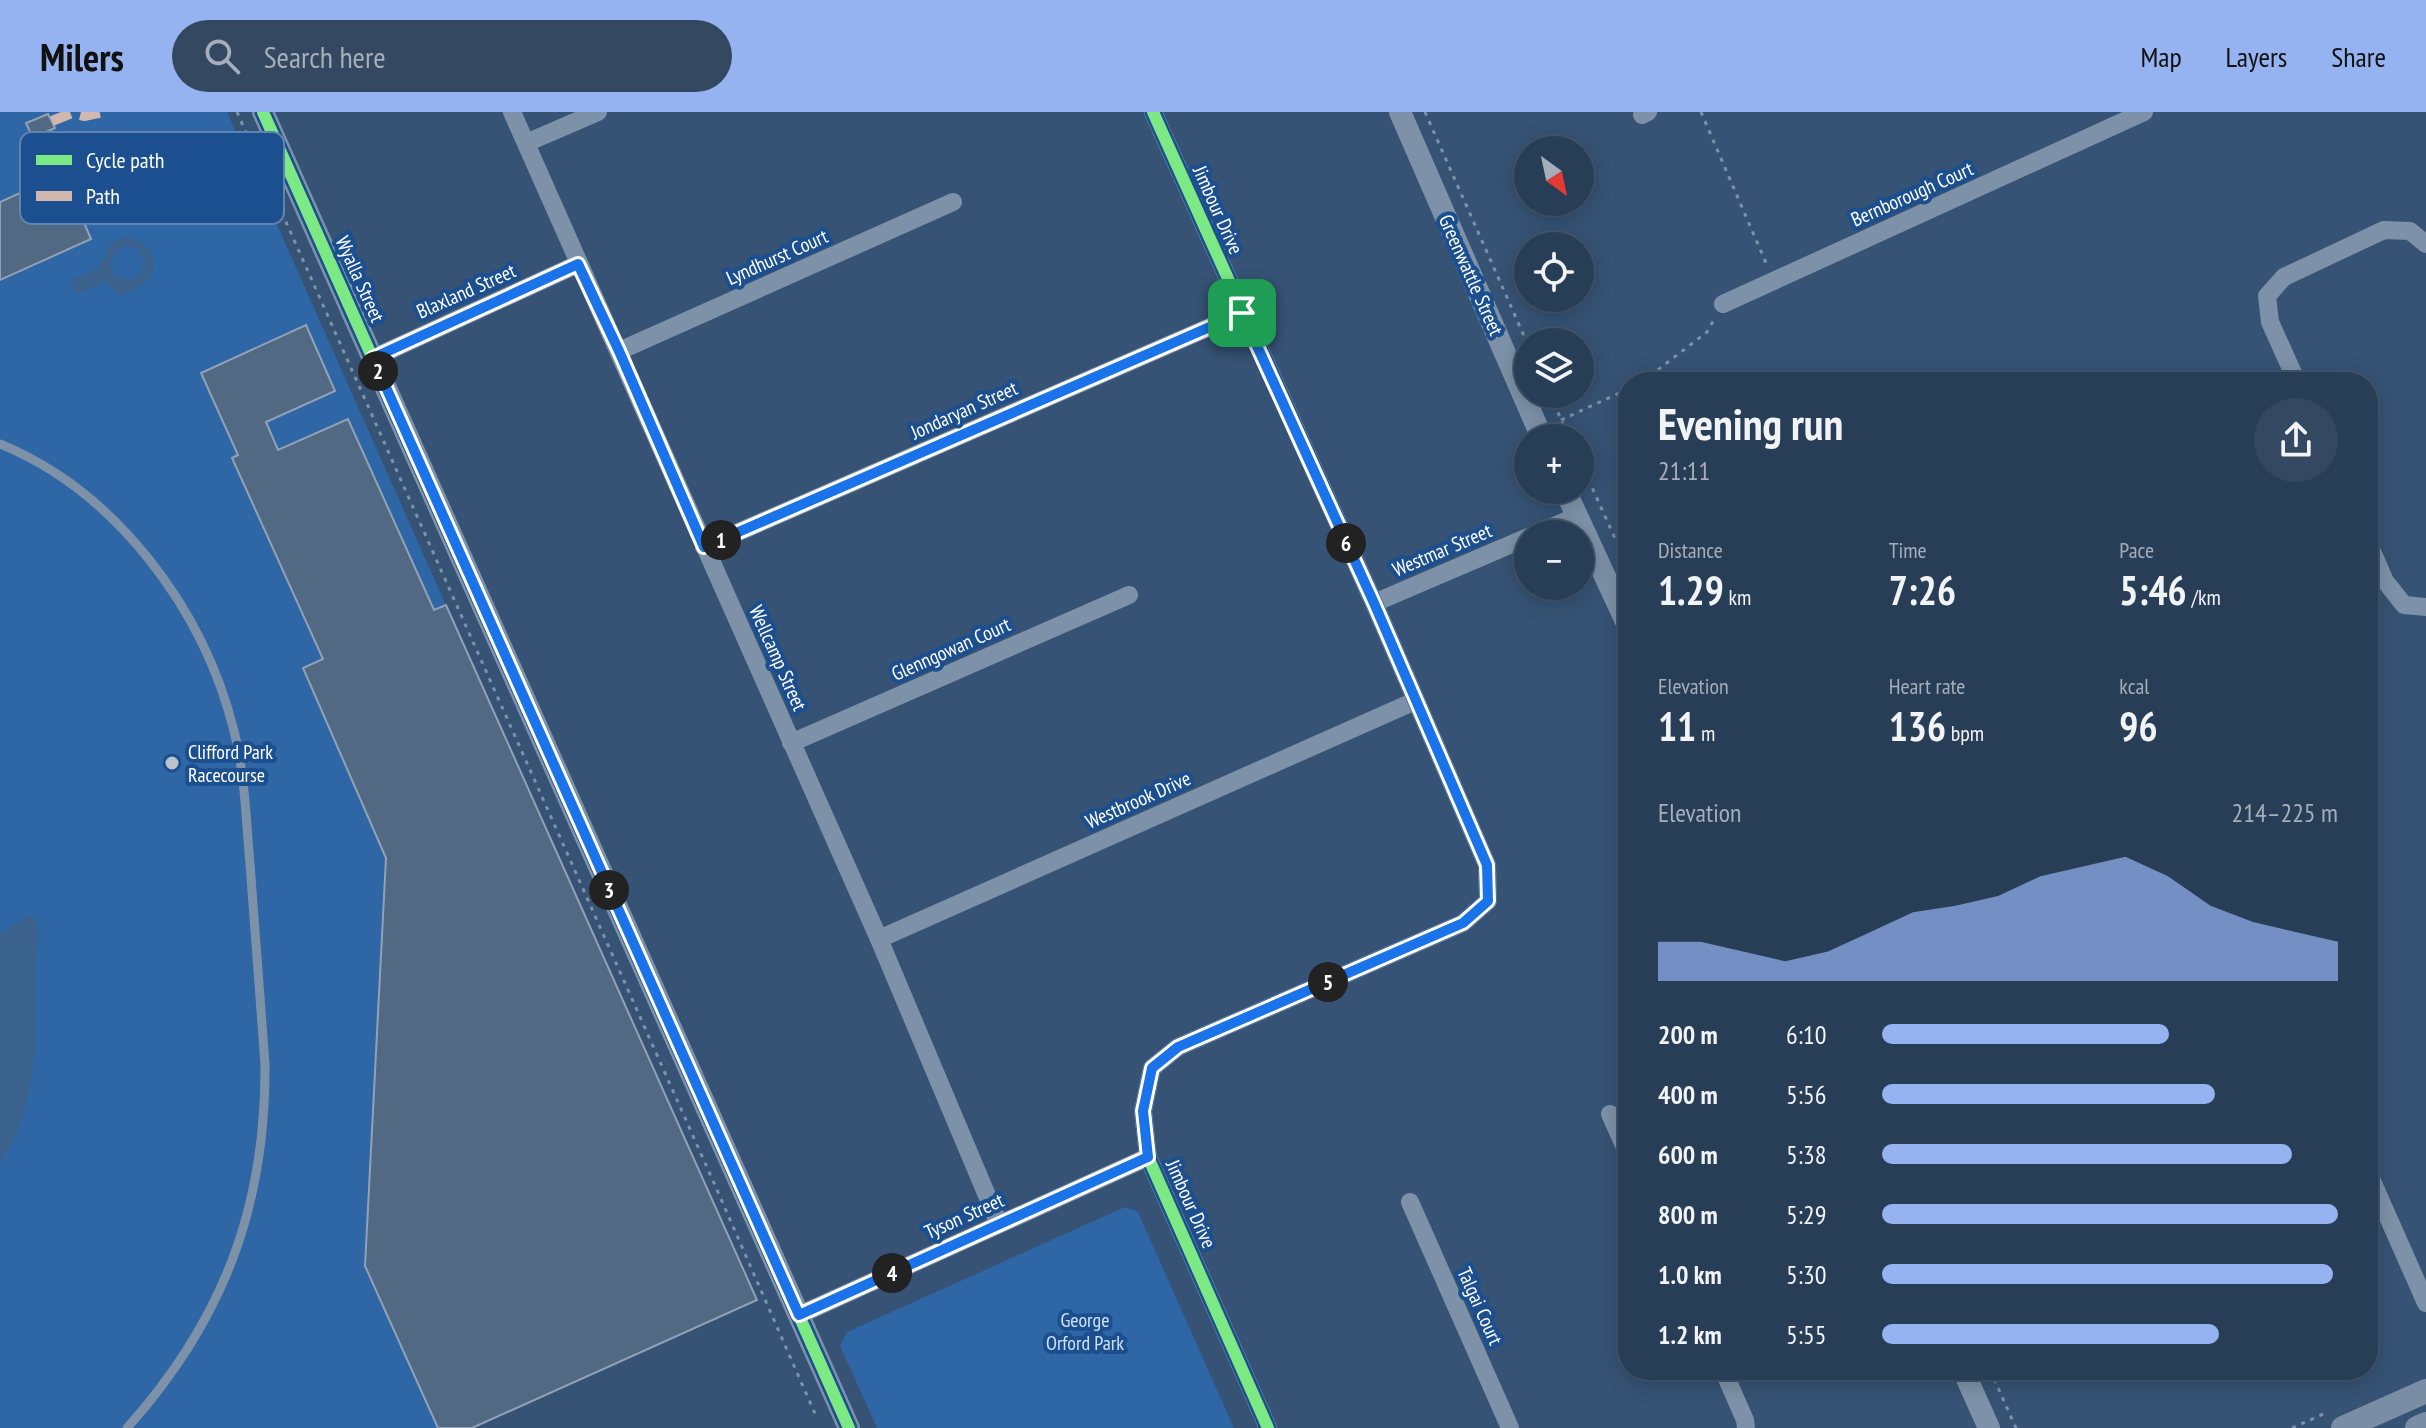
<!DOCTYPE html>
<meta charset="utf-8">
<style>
body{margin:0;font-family:"PT Sans Narrow",sans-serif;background:#344961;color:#f1f3f6;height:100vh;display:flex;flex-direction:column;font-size:30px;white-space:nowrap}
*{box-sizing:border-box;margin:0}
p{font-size:26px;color:#a5aeba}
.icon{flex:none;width:44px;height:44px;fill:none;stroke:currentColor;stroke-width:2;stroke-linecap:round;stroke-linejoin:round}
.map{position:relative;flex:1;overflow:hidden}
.drawer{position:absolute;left:1618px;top:260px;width:760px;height:1008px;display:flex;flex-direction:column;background:#283e57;border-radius:32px;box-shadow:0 4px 20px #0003,0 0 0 2px #44576d}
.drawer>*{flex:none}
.needle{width:52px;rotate:147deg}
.buttons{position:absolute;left:1514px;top:24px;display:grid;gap:16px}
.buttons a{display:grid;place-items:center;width:80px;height:80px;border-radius:50%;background:#283e57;box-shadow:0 4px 20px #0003,0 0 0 2px #44576d;font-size:40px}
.pin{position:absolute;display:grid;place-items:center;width:68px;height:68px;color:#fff;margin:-34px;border-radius:16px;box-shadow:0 4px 12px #0006}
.km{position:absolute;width:40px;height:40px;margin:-20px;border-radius:50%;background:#222;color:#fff;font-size:22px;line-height:40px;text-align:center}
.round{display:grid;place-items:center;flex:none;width:84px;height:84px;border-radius:42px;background:#344961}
.headline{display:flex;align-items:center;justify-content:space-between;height:136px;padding:0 40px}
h1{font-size:44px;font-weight:600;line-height:60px}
.stats{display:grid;grid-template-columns:repeat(3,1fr);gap:12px;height:136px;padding:8px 40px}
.stats div{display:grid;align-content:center}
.stats b{font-size:40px;font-weight:600}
.stats small{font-size:22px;font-weight:400}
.stats p{font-size:22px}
.chart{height:224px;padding:16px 40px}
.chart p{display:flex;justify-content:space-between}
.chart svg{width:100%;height:144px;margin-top:8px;fill:#95b2f1;opacity:.7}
ul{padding:0 40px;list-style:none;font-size:26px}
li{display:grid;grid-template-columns:128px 96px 1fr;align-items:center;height:60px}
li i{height:20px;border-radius:10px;background:#95b2f1}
header{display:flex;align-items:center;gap:48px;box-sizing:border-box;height:112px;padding:0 40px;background:#95b2f1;color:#111}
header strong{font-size:38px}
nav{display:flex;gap:44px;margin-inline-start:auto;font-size:28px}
.search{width:560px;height:72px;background:#344961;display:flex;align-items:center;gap:20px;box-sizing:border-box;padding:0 28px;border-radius:44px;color:#a5aeba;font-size:30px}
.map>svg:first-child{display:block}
.green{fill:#2f66a5}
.water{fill:#3b618d;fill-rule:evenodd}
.building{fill:#526984;stroke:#92a2b6;stroke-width:2}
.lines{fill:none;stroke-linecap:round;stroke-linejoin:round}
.path{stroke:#7d92a8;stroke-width:3;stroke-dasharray:4 6;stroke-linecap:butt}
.service{stroke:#7d92a8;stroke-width:9}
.minor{stroke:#7d92a8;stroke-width:18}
.tertiary{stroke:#7d92a8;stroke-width:22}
.secondary{stroke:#798da4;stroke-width:24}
.quiet{stroke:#d1b7ad;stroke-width:10;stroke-dasharray:20 10;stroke-linecap:butt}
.cycleway-casing{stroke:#1b4f8f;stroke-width:17}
.cycleway{stroke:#7ce984;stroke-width:12}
.route-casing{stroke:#fff;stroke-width:16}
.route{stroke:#1a73e8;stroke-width:10}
.poi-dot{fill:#b9c2ce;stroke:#1b4f8f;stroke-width:3}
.labels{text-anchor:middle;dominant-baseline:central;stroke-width:8;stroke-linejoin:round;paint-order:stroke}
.street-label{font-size:20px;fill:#fff;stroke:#1b4f8f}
.poi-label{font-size:20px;fill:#fff;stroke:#1b4f8f;text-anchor:start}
.park-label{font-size:20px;fill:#cfe3fa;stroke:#1b4f8f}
.key{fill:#1b4f8f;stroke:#5f84b1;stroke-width:2}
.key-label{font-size:22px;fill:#fff}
</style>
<header>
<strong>Milers</strong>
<div class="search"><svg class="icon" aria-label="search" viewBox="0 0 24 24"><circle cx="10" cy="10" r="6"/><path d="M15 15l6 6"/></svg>Search here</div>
<nav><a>Map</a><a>Layers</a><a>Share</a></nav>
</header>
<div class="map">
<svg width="2426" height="1316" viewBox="0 0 2426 1316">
<rect width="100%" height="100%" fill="#365274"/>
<path class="green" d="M0,0H227L446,493L303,557L386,746L365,1154L438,1316H0Z
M1125,1095L1138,1100L1234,1316H877L840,1234L847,1220Z"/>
<path class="water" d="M126,125C148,128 163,150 146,169C140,175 131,179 123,183L118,182L107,170L76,183L70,168C79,164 94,161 100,153C110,138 105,131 126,125ZM127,134L139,138L145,150L140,162L129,168L116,164L110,152L115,140Z
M28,804L36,807C41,821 36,836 36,850C36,918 40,992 0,1051V823Z"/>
<path class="building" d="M48,2L55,16L33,26L26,11Z
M132,24L146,54L123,65L134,89L85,113L91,127L0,168V90L51,67L50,64Z
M306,213L335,279L266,310L278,338L348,307L434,498L446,493L757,1188L472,1316H438L365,1154L386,746L303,556L323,547L232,346L238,343L201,261Z"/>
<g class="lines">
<path class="path" d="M237,0L714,1071L816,1304
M1425,0L1528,233
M1701,0L1766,151
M1642,270L1707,220L1715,206
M1550,282L1569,326
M1561,308L1628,277
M1580,349L1628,455
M1990,1258L2016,1316
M2292,1316L2328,1300"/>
<path class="service" d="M0,332C117,380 204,498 234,619C245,662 246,708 250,752C255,819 260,885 265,952C266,1095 223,1209 127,1316"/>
<path class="minor" d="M512,0L879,827L999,1112
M1153,0L1374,491L1487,753L1488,789L1463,811L1178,935L1152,956L1143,999L1148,1045L1268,1316
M1642,3L1648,0
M526,31L598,0
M1723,192L2144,0
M619,239L953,90
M373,246L578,152
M2297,270L2270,210L2267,184L2284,165L2384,118L2410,119L2426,132
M1536,422L1577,404
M2368,430L2385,469L2404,493L2426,495
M704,435L1242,201
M1374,491L1528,425
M791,631L1129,483
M879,827L1415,589
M1610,1002L1628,1042
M2368,1060L2426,1191
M1410,1090L1510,1316
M799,1203L1148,1045
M1723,1258L1745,1308L1746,1316"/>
<path class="tertiary" d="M263,0L849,1316
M1400,0L1542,326
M1565,378L1628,514
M1963,1258L1989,1316"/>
<path class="secondary" d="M2343,1316L2426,1279
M2417,1316L2426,1312"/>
<path class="quiet" d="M52,9L72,1L84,4L104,0"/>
<g class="cycleway-casing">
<path id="cycleway" d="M263,0L849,1316
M1153,0L1374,491L1487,753L1488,789L1463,811L1178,935L1152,956L1143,999L1148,1045L1268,1316"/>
</g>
<use href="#cycleway" class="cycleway"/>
</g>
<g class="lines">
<g class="route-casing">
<path id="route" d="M578,152L619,239L704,435L1242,201L1374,491L1487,753L1488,789L1463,811L1178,935L1152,956L1143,999L1148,1045L799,1203L373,246Z"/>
</g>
<use href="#route" class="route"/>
</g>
<circle class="poi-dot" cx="172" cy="651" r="8"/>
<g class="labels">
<g class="street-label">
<text transform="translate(1912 82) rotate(-24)">Bernborough Court</text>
<text transform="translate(1218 98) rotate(66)">Jimbour Drive</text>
<text transform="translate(777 145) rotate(-24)">Lyndhurst Court</text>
<text transform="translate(1471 163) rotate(66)">Greenwattle Street</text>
<text transform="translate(360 167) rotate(66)">Wyalla Street</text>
<text transform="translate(466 179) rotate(-24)">Blaxland Street</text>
<text transform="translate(964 298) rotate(-24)">Jondaryan Street</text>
<text transform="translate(1442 438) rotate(-23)">Westmar Street</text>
<text transform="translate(951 537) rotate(-24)">Glenngowan Court</text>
<text transform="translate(778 546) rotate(66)">Wellcamp Street</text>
<text transform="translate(1138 688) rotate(-24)">Westbrook Drive</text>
<text transform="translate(1191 1092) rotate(66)">Jimbour Drive</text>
<text transform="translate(964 1104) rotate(-24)">Tyson Street</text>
<text transform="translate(1480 1194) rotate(66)">Talgai Court</text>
</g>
<g class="poi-label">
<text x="188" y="640">Clifford Park<tspan x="188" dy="23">Racecourse</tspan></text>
</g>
<g class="park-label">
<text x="1085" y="1208">George<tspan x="1085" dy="23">Orford Park</tspan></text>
</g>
</g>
<rect x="20" y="20" width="264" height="92" rx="12" class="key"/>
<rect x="36" y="43" width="36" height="10" fill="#7ce984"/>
<rect x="36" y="79" width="36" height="10" fill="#d1b7ad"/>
<g class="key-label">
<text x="86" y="56">Cycle path</text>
<text x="86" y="92">Path</text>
</g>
</svg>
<div class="buttons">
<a><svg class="needle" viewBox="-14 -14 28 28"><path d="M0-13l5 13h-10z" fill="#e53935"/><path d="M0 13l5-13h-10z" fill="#a5aeba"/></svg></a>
<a><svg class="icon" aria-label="locate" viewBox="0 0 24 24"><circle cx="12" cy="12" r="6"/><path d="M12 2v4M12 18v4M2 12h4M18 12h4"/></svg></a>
<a><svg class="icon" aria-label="layers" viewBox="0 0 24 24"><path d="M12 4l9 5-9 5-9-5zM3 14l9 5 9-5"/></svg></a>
<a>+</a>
<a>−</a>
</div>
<div class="pin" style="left:1242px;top:201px;background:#1e9e55"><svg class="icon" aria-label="arrive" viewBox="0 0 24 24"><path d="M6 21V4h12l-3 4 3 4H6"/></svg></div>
<b class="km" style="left:721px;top:428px">1</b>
<b class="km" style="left:378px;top:259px">2</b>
<b class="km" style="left:609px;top:778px">3</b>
<b class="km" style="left:892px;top:1161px">4</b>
<b class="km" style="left:1328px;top:870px">5</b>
<b class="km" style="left:1346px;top:431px">6</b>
<section class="drawer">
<div class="headline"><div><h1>Evening run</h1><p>21:11</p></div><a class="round"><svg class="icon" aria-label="share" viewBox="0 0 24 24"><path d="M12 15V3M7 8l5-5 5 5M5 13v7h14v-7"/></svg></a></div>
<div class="stats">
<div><p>Distance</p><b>1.29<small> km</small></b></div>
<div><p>Time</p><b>7:26</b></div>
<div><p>Pace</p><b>5:46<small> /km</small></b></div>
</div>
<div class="stats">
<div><p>Elevation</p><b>11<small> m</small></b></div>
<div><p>Heart rate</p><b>136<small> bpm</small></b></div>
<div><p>kcal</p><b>96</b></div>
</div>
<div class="chart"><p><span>Elevation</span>214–225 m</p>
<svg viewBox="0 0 160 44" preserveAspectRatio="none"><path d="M0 44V32L10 32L20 35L30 38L40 35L50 29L60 23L70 21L80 18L90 12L100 9L110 6L120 12L130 21L140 26L150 29L160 32V44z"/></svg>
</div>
<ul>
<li><b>200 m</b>6:10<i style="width:63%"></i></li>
<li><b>400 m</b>5:56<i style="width:73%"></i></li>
<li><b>600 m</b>5:38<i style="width:90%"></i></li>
<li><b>800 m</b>5:29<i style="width:100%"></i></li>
<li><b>1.0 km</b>5:30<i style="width:99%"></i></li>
<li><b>1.2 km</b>5:55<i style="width:74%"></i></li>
</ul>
</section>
</div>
